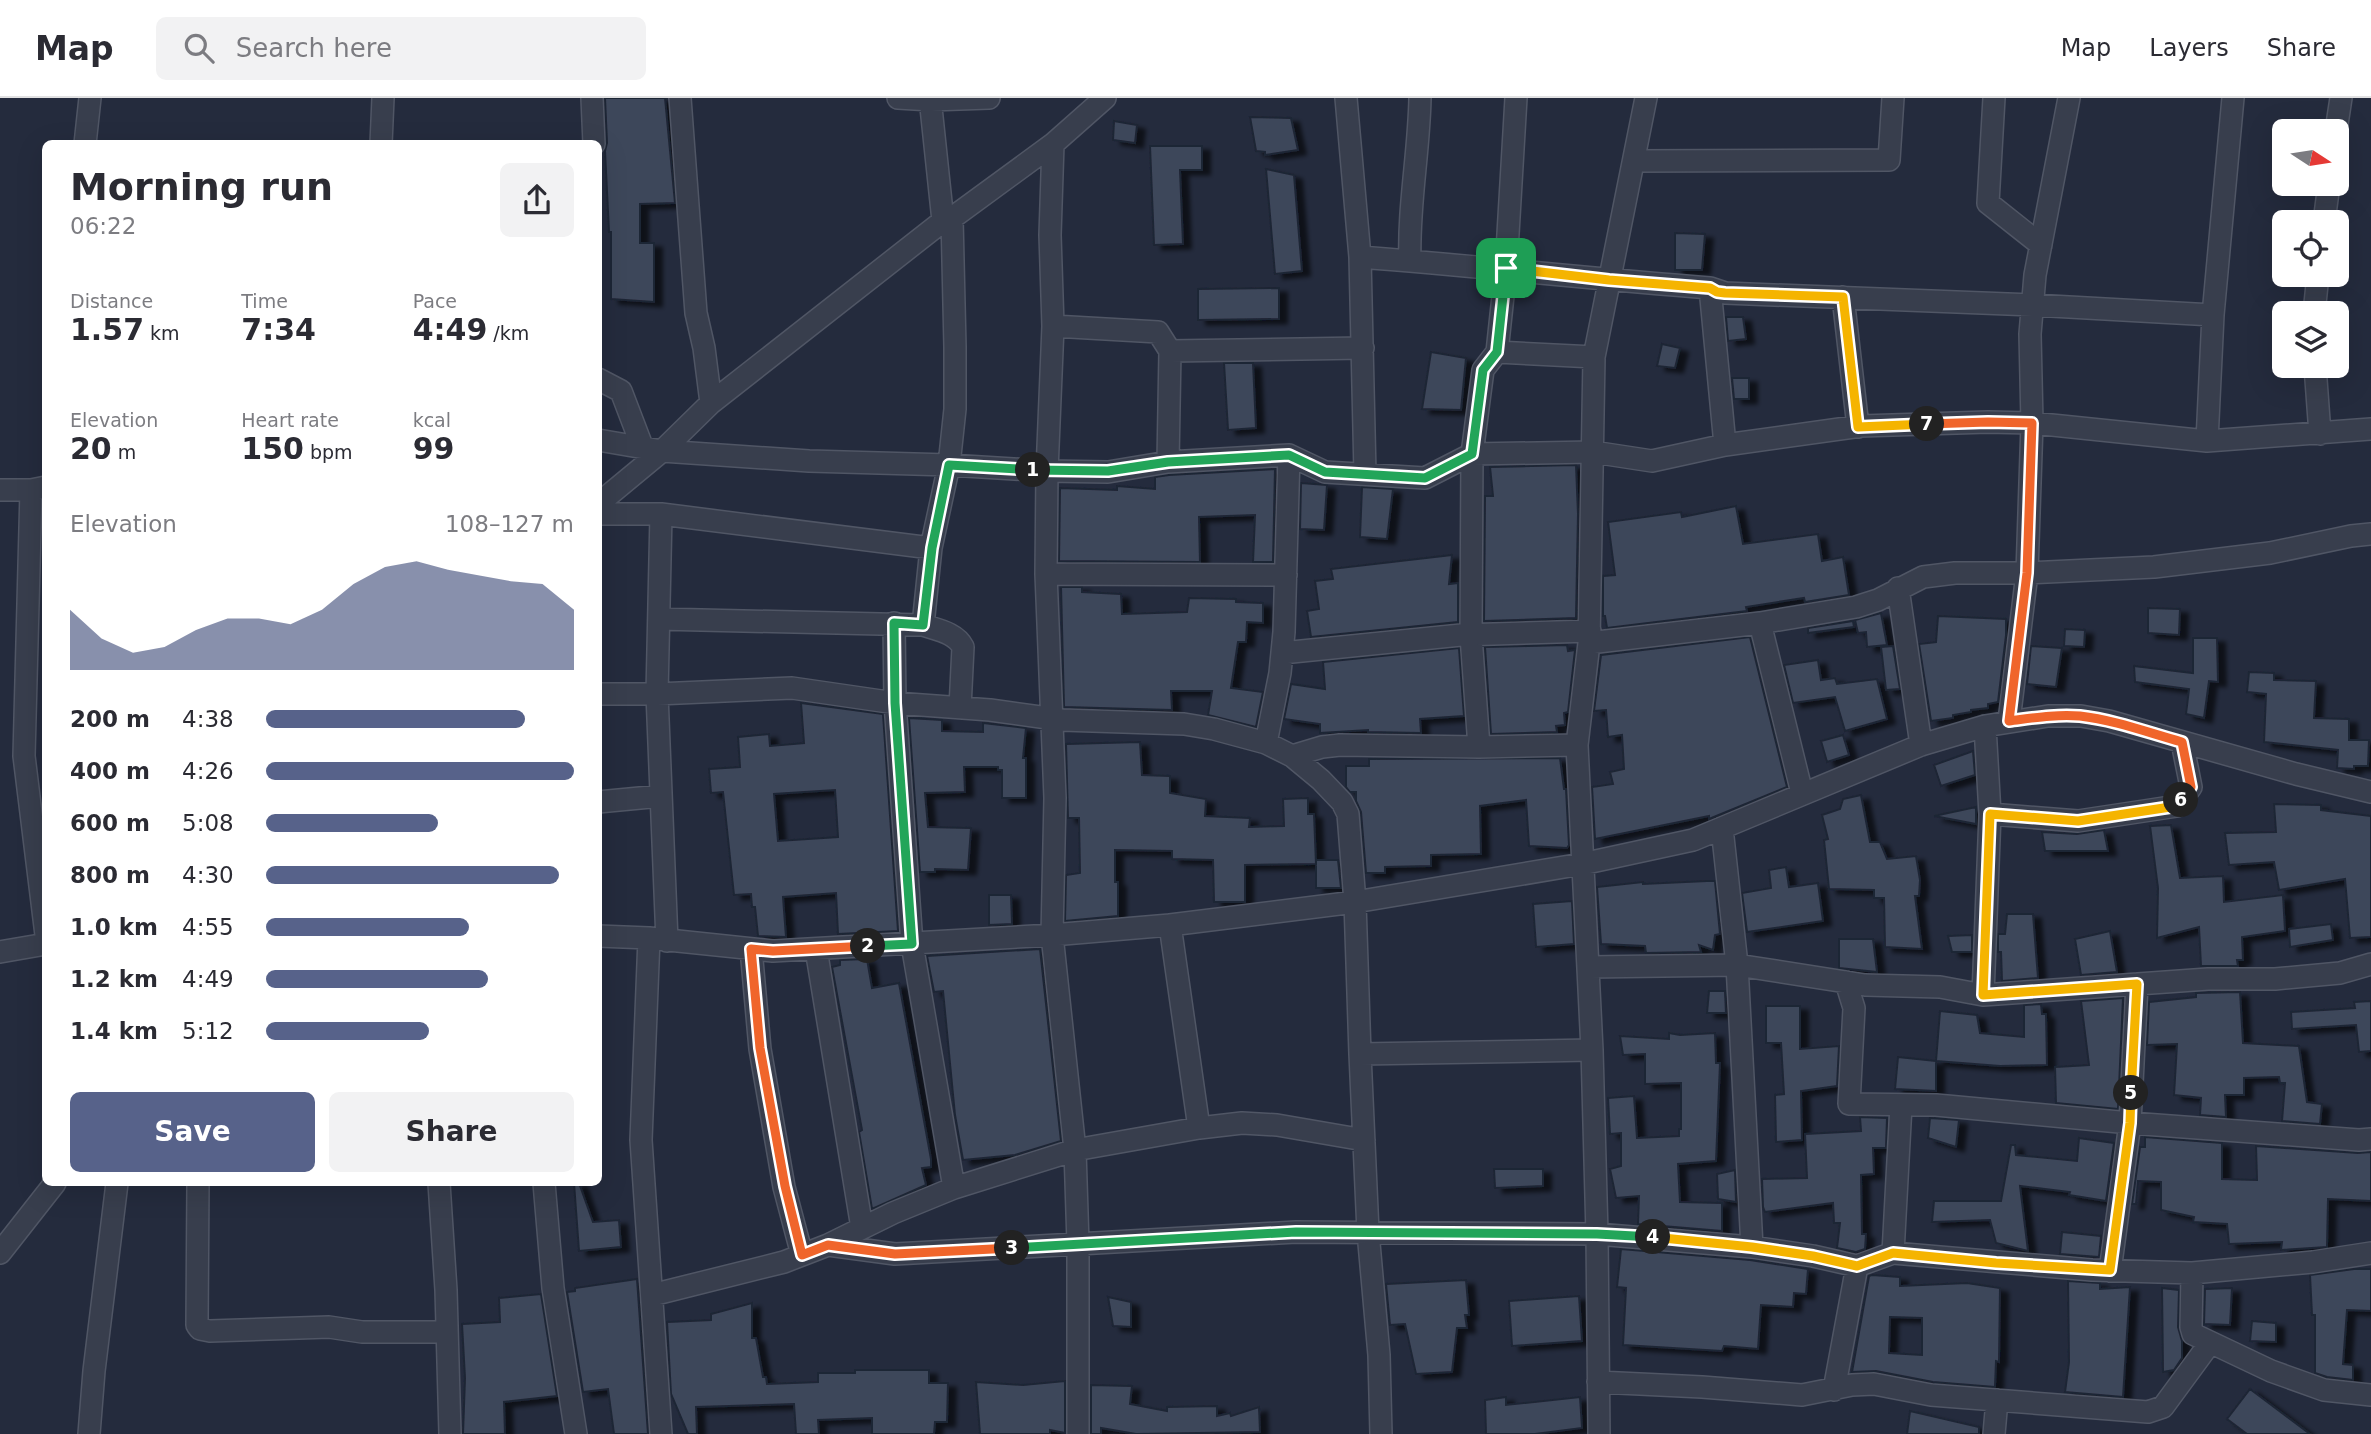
<!DOCTYPE html>
<meta charset="utf-8">
<style>
body{margin:0;font-family:"DejaVu Sans",sans-serif;background:#f2f2f3;color:#2b2b33;height:100vh;display:flex;flex-direction:column;font-size:26px;white-space:nowrap}
*{box-sizing:border-box;margin:0}
p{font-size:23px;color:#7c7c81}
.icon{flex:none;width:38px;height:38px;fill:none;stroke:currentColor;stroke-width:2;stroke-linecap:round;stroke-linejoin:round}
.map{position:relative;flex:1;overflow:hidden}
.panel{position:absolute;left:42px;top:42px;width:560px;height:1046px;display:flex;flex-direction:column;background:#fff;border-radius:10px;box-shadow:0 7px 28px #0002}
.panel>*{flex:none}
.needle{width:46px;rotate:102deg}
.fabs{position:absolute;left:2272px;top:21px;display:grid;gap:14px}
.fabs a{display:grid;place-items:center;width:77px;height:77px;border-radius:10px;background:#fff;box-shadow:0 7px 28px #0002;font-size:35px}
.pin{position:absolute;display:grid;place-items:center;width:60px;height:60px;color:#fff;margin:-30px;border-radius:14px;box-shadow:0 4px 10px #0006}
.km{position:absolute;width:35px;height:35px;margin:-18px;border-radius:50%;background:#222;color:#fff;font-size:19px;line-height:35px;text-align:center}
.round{display:grid;place-items:center;flex:none;width:74px;height:74px;border-radius:10px;background:#f2f2f3}
.summary{display:flex;align-items:center;justify-content:space-between;height:119px;padding:0 28px}
h1{font-size:38px;font-weight:600;line-height:52px}
.figures{display:grid;grid-template-columns:repeat(3,1fr);gap:10px;height:119px;padding:7px 28px}
.figures div{display:grid;align-content:center}
.figures b{font-size:30px;font-weight:600}
.figures small{font-size:19px;font-weight:400}
.figures p{font-size:19px}
.chart{height:196px;padding:14px 28px}
.chart p{display:flex;justify-content:space-between}
.chart svg{width:100%;height:126px;margin-top:7px;fill:#57628a;opacity:.7}
.button{display:flex;gap:14px;margin-top:auto;padding:14px 28px}
.button a{flex:1;height:80px;border-radius:10px;background:#57628a;color:#fff;font-size:28px;font-weight:600;line-height:80px;text-align:center}
.button a+a{background:#f2f2f3;color:#2b2b33}
ul{padding:0 28px;list-style:none;font-size:23px}
li{display:grid;grid-template-columns:112px 84px 1fr;align-items:center;height:52px}
li i{height:18px;border-radius:9px;background:#57628a}
header{display:flex;align-items:center;gap:42px;box-sizing:border-box;height:98px;padding:0 35px;background:#fff;border-bottom:2px solid #e1e1e2}
header strong{font-size:33px}
nav{display:flex;gap:38px;margin-inline-start:auto;font-size:24px}
.search{width:490px;height:63px;background:#f2f2f3;display:flex;align-items:center;gap:18px;box-sizing:border-box;padding:0 24px;border-radius:10px;color:#7c7c81;font-size:26px}
.map>svg:first-child{display:block}
.building{fill:#3e465a;stroke:#1f2534;stroke-width:2;fill-rule:evenodd;filter:url(#shadow)}
.lines{fill:none;stroke-linecap:round;stroke-linejoin:round}
.minor-casing{stroke:#505665;stroke-width:24}
.minor{stroke:#383e4d;stroke-width:21}
.split-1-casing{stroke:#fff;stroke-width:14}
.split-2-casing{stroke:#fff;stroke-width:14}
.split-3-casing{stroke:#fff;stroke-width:14}
.split-4-casing{stroke:#fff;stroke-width:14}
.split-5-casing{stroke:#fff;stroke-width:14}
.split-6-casing{stroke:#fff;stroke-width:14}
.split-7-casing{stroke:#fff;stroke-width:14}
.split-8-casing{stroke:#fff;stroke-width:14}
.split-1{stroke:#22a559;stroke-width:9}
.split-2{stroke:#22a559;stroke-width:9}
.split-3{stroke:#f0652b;stroke-width:9}
.split-4{stroke:#22a559;stroke-width:9}
.split-5{stroke:#f5b400;stroke-width:9}
.split-6{stroke:#f5b400;stroke-width:9}
.split-7{stroke:#f0652b;stroke-width:9}
.split-8{stroke:#f5b400;stroke-width:9}
</style>
<header>
<strong>Map</strong>
<div class="search"><svg class="icon" aria-label="search" viewBox="0 0 24 24"><circle cx="10" cy="10" r="6"/><path d="M15 15l6 6"/></svg>Search here</div>
<nav><a>Map</a><a>Layers</a><a>Share</a></nav>
</header>
<div class="map">
<svg width="2371" height="1336" viewBox="0 0 2371 1336">
<defs>
<filter id="shadow"><feDropShadow dx="8" dy="4.5" stdDeviation="2" flood-color="#0009"/></filter>
</defs>
<rect width="100%" height="100%" fill="#242b3d"/>
<path class="building" d="M605,0H665L675,105L640,106V145H654V204L611,201V134H609L605,53L607,45Z
M1250,19L1291,20L1298,52L1265,57V54L1256,53Z
M1114,23L1137,27L1135,45L1113,42Z
M1150,48H1202V72H1180L1183,146L1154,147Z
M1266,71L1294,77L1302,173L1275,176Z
M1675,135L1705,136L1702,172H1675Z
M1279,190V221L1198,222V191Z
M1726,219H1743L1746,241L1728,243Z
M1662,246L1680,250L1675,270L1657,268Z
M1431,254L1466,260L1461,312L1422,311Z
M1224,265H1253L1256,330L1228,332Z
M1732,280H1749V301H1734Z
M1576,367L1578,416L1576,520L1484,523L1485,398H1493L1490,369Z
M1275,371L1273,464H1253L1255,417L1199,419L1200,464L1059,463L1060,390L1117,392V388L1155,391V379L1169,377Z
M1301,385L1327,387L1324,432L1300,431Z
M1362,389L1393,391L1387,441L1360,439Z
M1736,408L1743,446L1818,436L1822,463L1843,459L1849,497L1805,504L1804,500L1746,509L1747,513L1607,530L1605,518H1603V478L1615,477L1608,424L1681,414L1682,419Z
M1452,457L1449,486L1458,485V524L1311,539L1307,513L1319,511L1315,483L1333,481L1331,471Z
M1061,489H1082V494L1121,496L1122,516L1187,514L1189,500L1236,501V504L1263,505V525L1247,524L1246,544H1238L1231,590L1263,594L1256,629L1208,617L1212,593H1171L1172,612L1064,609Z
M2148,510L2180,511L2179,537L2148,535Z
M1881,515L1887,547L1867,549L1866,534L1858,535L1855,522Z
M1938,518L2006,521V537L1998,604L1988,606V610L1971,612V614L1953,617V620L1931,623L1919,546L1936,544Z
M1853,523L1854,529L1808,535V530Z
M2065,531L2085,532L2084,549L2064,548Z
M1750,539L1787,689L1709,721V718L1595,741L1592,689L1613,686L1610,674L1624,671L1622,637L1608,639L1606,612L1594,613L1601,557Z
M2193,540H2217L2218,584L2209,583L2204,620L2186,616L2189,591L2135,584L2134,568L2193,575Z
M1567,547L1568,553L1575,552L1568,614L1564,615L1565,627L1556,628L1557,634L1491,636L1485,549Z
M1893,548L1900,591L1886,592L1881,549Z
M2031,548L2062,550L2056,589L2027,586Z
M1459,550L1464,618L1420,621L1421,635L1368,634V632L1320,635V626L1284,621L1291,586L1325,591L1323,564Z
M1818,562L1821,582L1835,580L1837,586L1877,581L1887,621L1845,633L1835,599L1793,605L1784,567Z
M2249,574L2274,575V582L2316,583L2314,620L2349,621V642H2369L2368,668H2354V671L2337,670L2338,652L2264,644L2266,596L2247,594Z
M801,605L883,616L898,833L838,836L836,795L783,799L786,839L758,838L755,809H752L751,796L734,797L723,694L711,695L709,671L740,669L738,639L769,636L770,648L804,645ZM835,692L838,739L778,743L774,696Z
M909,620L942,622V633L983,634V625L1026,630L1023,660H1026V700H1002V672H998V669H964L965,694L925,695L928,729L971,730L968,772L935,771V774H920Z
M1843,637L1849,657L1827,664L1821,643Z
M1140,644L1142,677L1170,678V695L1206,701L1205,718L1250,720L1249,729L1284,728L1283,701L1308,700V716H1314L1316,766L1245,767V804H1214L1213,762L1172,761V753L1115,752V784H1118V818L1065,823L1066,777L1080,775L1079,720H1068L1066,646Z
M1973,653L1975,677L1941,688L1934,667Z
M1560,660L1564,691H1566L1569,747L1567,750L1529,748L1526,702L1480,708L1481,756L1431,757V768L1385,769V775H1366L1361,714L1356,703V694H1350L1346,689V668H1369V661Z
M1861,697L1870,744H1880L1887,761L1916,758L1920,782L1919,798H1915L1922,851L1885,849L1884,800H1874V792L1829,791L1824,742L1828,741L1822,717L1840,711L1843,701Z
M2274,706L2321,707V712L2371,718V839L2350,840L2345,781L2279,792L2274,764L2229,767L2225,735L2276,734Z
M1976,709V726L1934,718Z
M2171,727L2180,780L2223,778L2224,804L2283,797L2285,833L2242,839L2243,862H2237L2238,868H2201L2199,829L2157,840L2158,790L2150,728Z
M2104,732L2108,753H2045L2042,734L2077,736Z
M1316,762H1338L1341,790H1316Z
M1786,769L1789,789L1818,785L1823,823L1747,834L1742,795L1771,790L1769,772Z
M1707,783H1715L1720,836L1715,837L1713,852L1699,847L1701,854L1646,855L1645,848L1601,846L1597,789L1643,784V786Z
M989,797H1011L1012,826L989,827Z
M1572,803L1574,846L1536,849L1533,806Z
M2007,816H2033L2038,880L2002,883L2001,854H1998V836H2005Z
M2331,826L2333,842L2290,849L2289,831Z
M2110,833L2117,874L2081,877L2075,841Z
M1972,837V854H1952L1948,838Z
M1839,841H1873L1877,874L1839,870Z
M1040,851L1061,1043L1015,1057L963,1062L955,1017L943,893L934,894L927,858Z
M867,861L872,890L899,885L931,1061V1069L922,1070L926,1087L872,1111L859,1034L862,1032L832,869L840,867V862Z
M1709,893H1725L1726,915H1707Z
M2240,894L2243,945L2299,948L2307,1004L2322,1006L2320,1026L2282,1023L2285,985H2280L2279,979L2244,980V997H2225L2226,1019L2200,1017L2201,1000L2174,997L2177,946L2147,947L2149,904L2196,899V895Z
M2123,900L2118,1011L2056,1005L2055,969L2089,967L2081,903Z
M2371,903V953L2359,954L2356,927L2292,931L2291,914L2355,910L2354,904Z
M2041,906L2042,916H2046L2047,967L2000,968L1936,963L1940,913L1977,917L1980,935L2024,939V907Z
M1766,908H1800V951L1839,948L1837,988L1801,993L1802,1042L1776,1044L1775,997L1784,996L1781,945H1766Z
M1669,935L1680,937L1715,935L1716,965H1720L1716,1063L1678,1066L1680,1104L1722,1105V1133L1638,1126L1639,1098L1616,1100L1610,1071L1621,1068V1035L1610,1036L1608,1000L1634,998L1637,1040L1679,1038V1031H1681V985L1645,986V956L1623,957L1620,938L1669,941Z
M1898,959L1936,963V993L1895,991Z
M1860,1019L1887,1020L1886,1050H1873L1874,1076L1861,1077L1862,1136H1866L1865,1151L1856,1154L1837,1150L1840,1125H1834L1833,1105L1765,1114L1763,1109L1762,1081L1807,1080L1805,1036L1861,1033Z
M1930,1020L1959,1022L1956,1049L1928,1040Z
M2145,1039L2222,1045V1081L2257,1082L2256,1048L2358,1055L2371,1054V1103L2328,1101L2327,1149L2281,1152L2282,1144L2229,1146L2227,1126L2193,1124L2194,1119L2161,1112V1084L2138,1083L2136,1106H2132L2140,1049H2145Z
M2079,1040L2114,1045L2106,1103L2069,1097L2070,1094L2020,1088L2028,1153L1996,1145L1990,1122L1932,1124L1934,1103H2001L2011,1047H2015L2016,1057L2077,1063Z
M1494,1071H1543V1088L1495,1090Z
M1735,1072L1736,1104L1718,1101L1717,1076Z
M574,1085H579L593,1124L619,1122L621,1149L579,1153Z
M2062,1134L2101,1138L2099,1159L2060,1156Z
M1621,1151L1750,1162L1808,1171L1806,1196L1794,1195L1793,1209L1761,1207L1758,1251L1724,1248L1722,1253L1623,1247L1626,1190L1617,1189Z
M2354,1171H2371V1213L2347,1212L2343,1266L2353,1267V1282L2327,1279L2315,1275V1217H2312L2310,1177Z
M1872,1177L1900,1179V1188L1967,1185L2000,1190L1999,1264L1996,1263L1995,1289L1933,1284L1876,1273L1852,1274L1869,1178ZM1890,1219L1922,1220V1257L1889,1255Z
M637,1181L648,1336H614L608,1291L583,1294L567,1194L575,1193V1190Z
M1466,1182L1469,1217H1465L1467,1230H1457L1452,1274L1416,1276L1405,1226L1390,1227L1386,1186Z
M2068,1183L2100,1185V1191L2130,1189L2123,1299L2065,1294L2069,1264Z
M2162,1190L2179,1192L2178,1229L2182,1243V1260L2174,1272L2163,1274Z
M2232,1190L2230,1227L2204,1226L2205,1191Z
M541,1196L557,1298L504,1304L505,1336H463L465,1280L462,1226L500,1224L499,1200Z
M1579,1198L1582,1243L1512,1248L1509,1203Z
M1108,1199L1131,1204V1229L1113,1228Z
M752,1205V1240H756L763,1279H766L767,1286L818,1284V1275H855V1272H929V1285H948L947,1324H935L934,1336H872V1320L818,1322L819,1336H796L794,1306L696,1309L697,1336H688L671,1296L667,1224L711,1222V1216Z
M2252,1223L2276,1225V1244L2250,1243Z
M1065,1283V1335L1050,1332V1336H980L976,1284L1023,1287Z
M1091,1287L1132,1288L1130,1306L1167,1313V1309L1217,1308V1318L1230,1315L1231,1318L1259,1309L1260,1334L1136,1336L1101,1330V1336H1091Z
M2250,1291L2310,1336H2247L2227,1321Z
M1506,1299V1307L1580,1299L1582,1330L1535,1336H1486L1485,1302Z
M1910,1313L1979,1329V1336H1907Z"/>
<g class="lines">
<g class="minor-casing">
<path id="minor" d="M592,0L594,46
M680,0L696,215L704,250L711,305
M898,0L931,2L989,0
M930,0L943,123
M1346,0L1360,159L1365,376
M1994,0L1988,105L2041,147
M2336,33L2341,0
M85,46L90,0
M381,46L383,0
M1053,46L1050,137L1053,228L1047,373L1046,476L1055,700L1052,837L1075,1052L1078,1146V1336
M1634,63L1889,62L1893,0
M2324,124L2329,86
M1360,159C1477,168 1593,181 1710,190L1725,195L2033,207L2213,217
M1410,163C1408,109 1419,55 1420,0
M1710,190L1725,347
M1843,199L1858,329
M2314,215L2318,177
M1053,228L1158,234L1170,253
M1497,254L1594,259
M2315,268L2320,336
M598,281L621,293L642,348
M598,342L662,353L809,363L949,367L1047,373L1108,374L1168,364L1289,357L1325,374L1425,380L1472,356L1593,354L1652,363L1725,347L1861,328L1988,324L2032,325L2207,343L2371,331
M2207,343L2213,217L2233,0
M1168,364L1170,253L1363,250
M0,392H31L46,389
M31,392L24,658L46,837
M598,406L662,353L711,305L943,123L952,120L1053,46L1105,0
M598,416H661L931,450
M661,416L657,596L667,843
M1046,476L1286,477
M1898,490L1921,647
M659,521L923,527C938,532 956,535 963,549L960,610
M894,525L895,605L912,846L954,1090
M1760,525L1802,695
M923,527L931,450L949,367L955,311V249L952,120
M1589,545L1760,525L1856,509L1878,502L1923,479L1955,475H2027L2154,469L2270,455L2351,438L2371,436
M1282,555L1461,537L1590,533
M598,596H657L792,590L895,605L990,612L1062,622L1184,626L1214,631L1266,645L1292,658L1321,682L1342,704L1348,716L1355,804L1360,956
M2009,623L2027,475L2032,325L2030,236L2035,177L2069,0
M1266,645L1280,575L1284,534L1289,357
M1479,649L1471,538L1472,356L1483,272L1497,254L1506,170L1516,0
M1292,658L1322,649L1340,647L1479,649L1577,647
M598,704L661,698
M1990,716L2078,723L2177,708L2191,689L2182,644
M1722,730L1737,867L1752,1149
M1170,827L1199,1030
M598,838L649,840L773,853L1052,837L1170,827L1355,804L1582,766L1693,742L1921,647L1985,628L2048,618H2081L2109,623L2296,676L2371,694
M649,840L641,1042L661,1336
M751,851L760,951L784,1089L802,1157
M816,851L862,1130
M0,854L46,846
M1589,869L1737,867L1865,887L1940,889L1983,897L2208,881H2275L2340,875L2371,866
M1846,884L1854,910L1849,1006L1936,1007L2130,1025L2359,1042L2371,1041
M1983,897L1990,716L1985,628
M198,1085L197,1227L200,1231L210,1233L329,1229L362,1234H447
M439,1085L446,1192L450,1336
M544,1085L553,1190L576,1336
M828,1147L893,1115L954,1090L1075,1052L1199,1030L1242,1025L1277,1027L1364,1042
M0,1155L55,1085
M1893,1155L1901,1007
M2110,1173L2130,1025L2137,886
M2192,1175L2191,1229L2193,1236L2271,1273L2324,1292L2371,1297
M652,1197L784,1164L828,1147L895,1156L1296,1134L1597,1136L1752,1149L1813,1158L1857,1168L1893,1155L2092,1172L2192,1175L2313,1164L2371,1155
M1598,1284L1702,1289L1802,1297L1852,1287L1874,1286L1931,1297L2148,1314L2163,1309L2210,1245
M1834,1292L1857,1168
M89,1336L94,1273L117,1085
M1381,1336L1379,1257L1368,1134L1360,956L1592,952
M1599,1336L1597,1136L1592,952L1577,647L1589,545L1594,259L1646,0
M1994,1336L1997,1302"/>
</g>
<use href="#minor" class="minor"/>
</g>
<g class="lines">
<g class="split-1-casing">
<path id="split-1" d="M1033,372L1108,373L1168,364L1289,357L1325,374L1425,380L1472,356L1483,272L1497,254L1506,170"/>
</g>
<g class="split-2-casing">
<path id="split-2" d="M868,848L912,846L895,605L894,525L923,527L932,450L949,367L1033,372"/>
</g>
<g class="split-3-casing">
<path id="split-3" d="M868,848L773,853L751,851L760,950L785,1088L802,1157L828,1147L895,1156L1012,1150"/>
</g>
<g class="split-4-casing">
<path id="split-4" d="M1012,1150L1296,1134L1597,1136L1653,1139"/>
</g>
<g class="split-5-casing">
<path id="split-5" d="M1653,1139L1752,1149L1813,1158L1857,1168L1893,1155L1996,1165L2110,1172L2130,1025L2131,995"/>
</g>
<g class="split-6-casing">
<path id="split-6" d="M2131,995L2137,886L1983,897L1990,716L2078,723L2177,708L2181,702"/>
</g>
<g class="split-7-casing">
<path id="split-7" d="M1927,326L1988,324L2032,325L2027,475L2009,623C2033,620 2056,616 2080,618C2115,622 2149,635 2182,644L2191,689L2181,702"/>
</g>
<g class="split-8-casing">
<path id="split-8" d="M1506,170L1609,182L1710,190L1717,194L1725,195L1843,199L1858,329L1927,326"/>
</g>
<use href="#split-1" class="split-1"/>
<use href="#split-2" class="split-2"/>
<use href="#split-3" class="split-3"/>
<use href="#split-4" class="split-4"/>
<use href="#split-5" class="split-5"/>
<use href="#split-6" class="split-6"/>
<use href="#split-7" class="split-7"/>
<use href="#split-8" class="split-8"/>
</g>
</svg>
<div class="fabs">
<a><svg class="needle" viewBox="-14 -14 28 28"><path d="M0-13l5 13h-10z" fill="#e53935"/><path d="M0 13l5-13h-10z" fill="#7c7c81"/></svg></a>
<a><svg class="icon" aria-label="locate" viewBox="0 0 24 24"><circle cx="12" cy="12" r="6"/><path d="M12 2v4M12 18v4M2 12h4M18 12h4"/></svg></a>
<a><svg class="icon" aria-label="layers" viewBox="0 0 24 24"><path d="M12 4l9 5-9 5-9-5zM3 14l9 5 9-5"/></svg></a>
</div>
<div class="pin" style="left:1506px;top:170px;background:#1e9e55"><svg class="icon" aria-label="arrive" viewBox="0 0 24 24"><path d="M6 21V4h12l-3 4 3 4H6"/></svg></div>
<b class="km" style="left:1033px;top:372px">1</b>
<b class="km" style="left:868px;top:848px">2</b>
<b class="km" style="left:1012px;top:1150px">3</b>
<b class="km" style="left:1653px;top:1139px">4</b>
<b class="km" style="left:2131px;top:995px">5</b>
<b class="km" style="left:2181px;top:702px">6</b>
<b class="km" style="left:1927px;top:326px">7</b>
<section class="panel">
<div class="summary"><div><h1>Morning run</h1><p>06:22</p></div><a class="round"><svg class="icon" aria-label="share" viewBox="0 0 24 24"><path d="M12 15V3M7 8l5-5 5 5M5 13v7h14v-7"/></svg></a></div>
<div class="figures">
<div><p>Distance</p><b>1.57<small> km</small></b></div>
<div><p>Time</p><b>7:34</b></div>
<div><p>Pace</p><b>4:49<small> /km</small></b></div>
</div>
<div class="figures">
<div><p>Elevation</p><b>20<small> m</small></b></div>
<div><p>Heart rate</p><b>150<small> bpm</small></b></div>
<div><p>kcal</p><b>99</b></div>
</div>
<div class="chart"><p><span>Elevation</span>108–127 m</p>
<svg viewBox="0 0 160 44" preserveAspectRatio="none"><path d="M0 44V23L10 33L20 38L30 36L40 30L50 26L60 26L70 28L80 23L90 14L100 8L110 6L120 9L130 11L140 13L150 14L160 23V44z"/></svg>
</div>
<ul>
<li><b>200 m</b>4:38<i style="width:84%"></i></li>
<li><b>400 m</b>4:26<i style="width:100%"></i></li>
<li><b>600 m</b>5:08<i style="width:56%"></i></li>
<li><b>800 m</b>4:30<i style="width:95%"></i></li>
<li><b>1.0 km</b>4:55<i style="width:66%"></i></li>
<li><b>1.2 km</b>4:49<i style="width:72%"></i></li>
<li><b>1.4 km</b>5:12<i style="width:53%"></i></li>
</ul>
<div class="button"><a>Save</a><a>Share</a></div>
</section>
</div>
